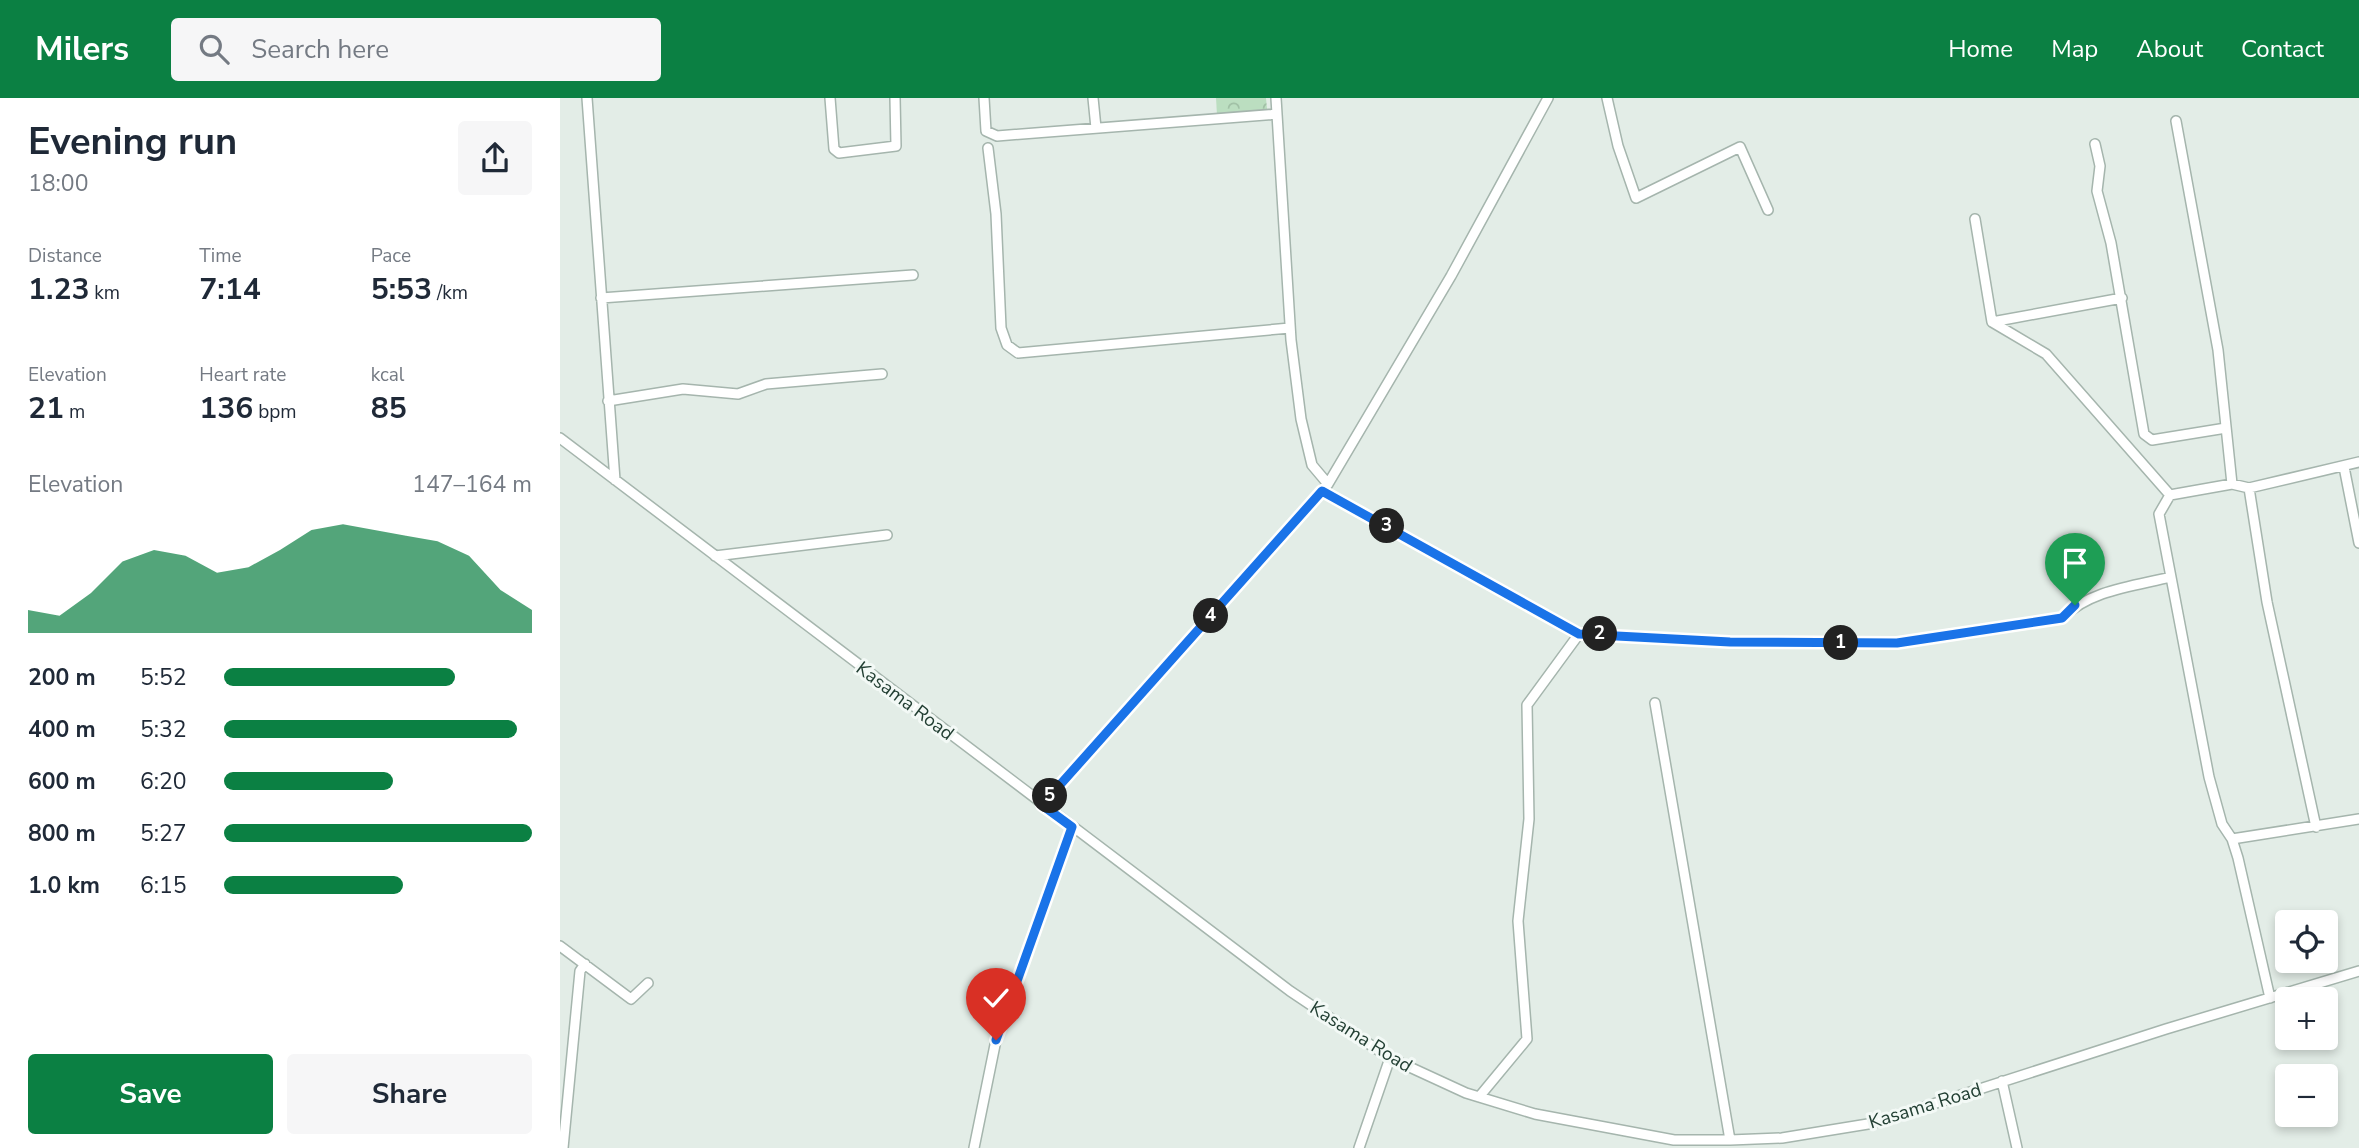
<!DOCTYPE html>
<meta charset="utf-8">
<style>
body{margin:0;font-family:"Nunito Sans",sans-serif;background:#f6f6f7;color:#1f2937;height:100vh;display:flex;flex-direction:column;font-size:26px;white-space:nowrap}
*{box-sizing:border-box;margin:0}
p{font-size:23px;color:#747a83}
.icon{flex:none;width:38px;height:38px;fill:none;stroke:currentColor;stroke-width:2;stroke-linecap:round;stroke-linejoin:round}
.map{position:relative;flex:1;overflow:hidden}
.panel{display:flex;flex-direction:column;background:#fff;width:560px}
.panel>*{flex:none}
.tools{position:absolute;left:1715px;top:812px;display:grid;gap:14px}
.tools a{display:grid;place-items:center;width:63px;height:63px;border-radius:7px;background:#fff;box-shadow:0 4px 10px #0003;font-size:35px}
.pin{position:absolute;display:grid;place-items:center;width:60px;height:60px;color:#fff;margin:-72px -30px;border-radius:50% 50% 50% 0;rotate:-45deg;box-shadow:0 0 7px #0007}
.pin .icon{rotate:45deg}
.km{position:absolute;width:35px;height:35px;margin:-18px;border-radius:50%;background:#222;color:#fff;font-size:19px;line-height:35px;text-align:center}
.round{display:grid;place-items:center;flex:none;width:74px;height:74px;border-radius:7px;background:#f6f6f7}
.headline{display:flex;align-items:center;justify-content:space-between;height:119px;padding:0 28px}
h1{font-size:38px;font-weight:700;line-height:52px}
.metrics{display:grid;grid-template-columns:repeat(3,1fr);gap:10px;height:119px;padding:7px 28px}
.metrics div{display:grid;align-content:center}
.metrics b{font-size:30px;font-weight:700}
.metrics small{font-size:19px;font-weight:400}
.metrics p{font-size:19px}
.chart{height:196px;padding:14px 28px}
.chart p{display:flex;justify-content:space-between}
.chart svg{width:100%;height:126px;margin-top:7px;fill:#0b8043;opacity:.7}
.action{display:flex;gap:14px;margin-top:auto;padding:14px 28px}
.action a{flex:1;height:80px;border-radius:7px;background:#0b8043;color:#fff;font-size:28px;font-weight:700;line-height:80px;text-align:center}
.action a+a{background:#f6f6f7;color:#1f2937}
ul{padding:0 28px;list-style:none;font-size:23px}
li{display:grid;grid-template-columns:112px 84px 1fr;align-items:center;height:52px}
li i{height:18px;border-radius:9px;background:#0b8043}
header{display:flex;align-items:center;gap:42px;box-sizing:border-box;height:98px;padding:0 35px;background:#0b8043;color:#fff}
header strong{font-size:33px}
nav{display:flex;gap:38px;margin-inline-start:auto;font-size:24px}
.search{width:490px;height:63px;background:#f6f6f7;display:flex;align-items:center;gap:18px;box-sizing:border-box;padding:0 24px;border-radius:7px;color:#747a83;font-size:26px}
main{display:flex;flex:1;min-height:0}
.map>svg:first-child{display:block}
.forest{fill:url(#forest-crowns)}
.lines{fill:none;stroke-linecap:round;stroke-linejoin:round}
.minor-casing{stroke:#a5b5ad;stroke-width:12}
.minor{stroke:#fff;stroke-width:9}
.route-casing{stroke:#fff;stroke-width:14}
.route{stroke:#1a73e8;stroke-width:9}
.labels{text-anchor:middle;dominant-baseline:central;stroke-width:6;stroke-linejoin:round;paint-order:stroke}
.street-label{font-size:19px;fill:#223f33;stroke:#f3f9f6}
</style>
<header>
<strong>Milers</strong>
<div class="search"><svg class="icon" aria-label="search" viewBox="0 0 24 24"><circle cx="10" cy="10" r="6"/><path d="M15 15l6 6"/></svg>Search here</div>
<nav><a>Home</a><a>Map</a><a>About</a><a>Contact</a></nav>
</header>
<main>
<section class="panel">
<div class="headline"><div><h1>Evening run</h1><p>18:00</p></div><a class="round"><svg class="icon" aria-label="share" viewBox="0 0 24 24"><path d="M12 15V3M7 8l5-5 5 5M5 13v7h14v-7"/></svg></a></div>
<div class="metrics">
<div><p>Distance</p><b>1.23<small> km</small></b></div>
<div><p>Time</p><b>7:14</b></div>
<div><p>Pace</p><b>5:53<small> /km</small></b></div>
</div>
<div class="metrics">
<div><p>Elevation</p><b>21<small> m</small></b></div>
<div><p>Heart rate</p><b>136<small> bpm</small></b></div>
<div><p>kcal</p><b>85</b></div>
</div>
<div class="chart"><p><span>Elevation</span>147–164 m</p>
<svg viewBox="0 0 160 44" preserveAspectRatio="none"><path d="M0 44V36L10 38L20 30L30 19L40 15L50 17L60 23L70 21L80 15L90 8L100 6L110 8L120 10L130 12L140 17L150 29L160 36V44z"/></svg>
</div>
<ul>
<li><b>200 m</b>5:52<i style="width:75%"></i></li>
<li><b>400 m</b>5:32<i style="width:95%"></i></li>
<li><b>600 m</b>6:20<i style="width:55%"></i></li>
<li><b>800 m</b>5:27<i style="width:100%"></i></li>
<li><b>1.0 km</b>6:15<i style="width:58%"></i></li>
</ul>
<div class="action"><a>Save</a><a>Share</a></div>
</section>
<div class="map">
<svg width="1799" height="1050" viewBox="0 0 1799 1050">
<defs>
<pattern id="forest-crowns" width="20" height="18" patternUnits="userSpaceOnUse" patternTransform="scale(1.75)"><rect width="20" height="18" fill="#bbdec0"/><path d="M2 6a3 3 0 1 1 6 0M12 15a3 3 0 1 1 6 0" fill="none" stroke="#a0c0a5"/></pattern>
</defs>
<rect width="100%" height="100%" fill="#e3ede7"/>
<path class="forest" d="M656,0H706L707,11L657,17Z"/>
<g class="lines">
<g class="minor-casing">
<path id="minor" d="M27,0L55,382
M270,0L274,51L279,55L336,48L335,0
M424,0L426,33L437,38L717,16
M533,0L536,30
M716,0L731,242L741,321L752,367L768,386
M1047,0L1058,48L1076,100L1180,49L1208,112
M1616,23L1658,252L1672,386
M1535,46L1540,68L1537,93L1551,145L1584,336L1592,342L1666,330
M428,50L436,116L441,230L447,247L458,255L730,230
M1415,121L1432,224L1486,256L1610,397L1672,386L1689,390L1799,364
M41,200L353,177
M1432,224L1562,200
M48,303L123,291L178,296L206,286L322,276
M0,340L730,893L830,960L906,995L975,1016L1114,1042H1170L1222,1040L1314,1025L1606,931L1799,873
M1784,369L1799,445
M1689,390L1707,504L1756,729
M762,393L1019,536
M1610,397L1599,416L1649,679L1662,726L1672,741L1678,760L1710,900
M155,458L327,437
M1095,605L1170,1042
M482,707L768,386L891,178L988,0
M1672,741L1799,721
M0,848L71,901L88,885
M1442,983L1457,1050
M919,999L967,941L958,823L969,721L967,607L1019,536L1170,544L1337,545L1502,520C1530,492 1574,488 1611,479
M3,1050L20,873L25,866
M414,1050L436,942L512,729
M799,1050L830,960"/>
</g>
<use href="#minor" class="minor"/>
</g>
<g class="lines">
<g class="route-casing">
<path id="route" d="M436,942L512,729L482,707L762,393L1019,536L1170,544L1337,545L1502,520L1515,507"/>
</g>
<use href="#route" class="route"/>
</g>
<g class="labels">
<g class="street-label">
<text transform="translate(345 603) rotate(37)">Kasama Road</text>
<text transform="translate(801 939) rotate(32)">Kasama Road</text>
<text transform="translate(1365 1008) rotate(-17)">Kasama Road</text>
</g>
</g>
</svg>
<div class="tools">
<a><svg class="icon" aria-label="locate" viewBox="0 0 24 24"><circle cx="12" cy="12" r="6"/><path d="M12 2v4M12 18v4M2 12h4M18 12h4"/></svg></a>
<a>+</a>
<a>−</a>
</div>
<div class="pin" style="left:1515px;top:507px;background:#1e9e55"><svg class="icon" aria-label="arrive" viewBox="0 0 24 24"><path d="M6 21V4h12l-3 4 3 4H6"/></svg></div>
<div class="pin" style="left:436px;top:942px;background:#d93025"><svg class="icon" aria-label="check" viewBox="0 0 24 24"><path d="M5 12l5 5 9-10"/></svg></div>
<b class="km" style="left:1281px;top:545px">1</b>
<b class="km" style="left:1040px;top:536px">2</b>
<b class="km" style="left:827px;top:428px">3</b>
<b class="km" style="left:651px;top:518px">4</b>
<b class="km" style="left:490px;top:698px">5</b>
</div>
</main>
